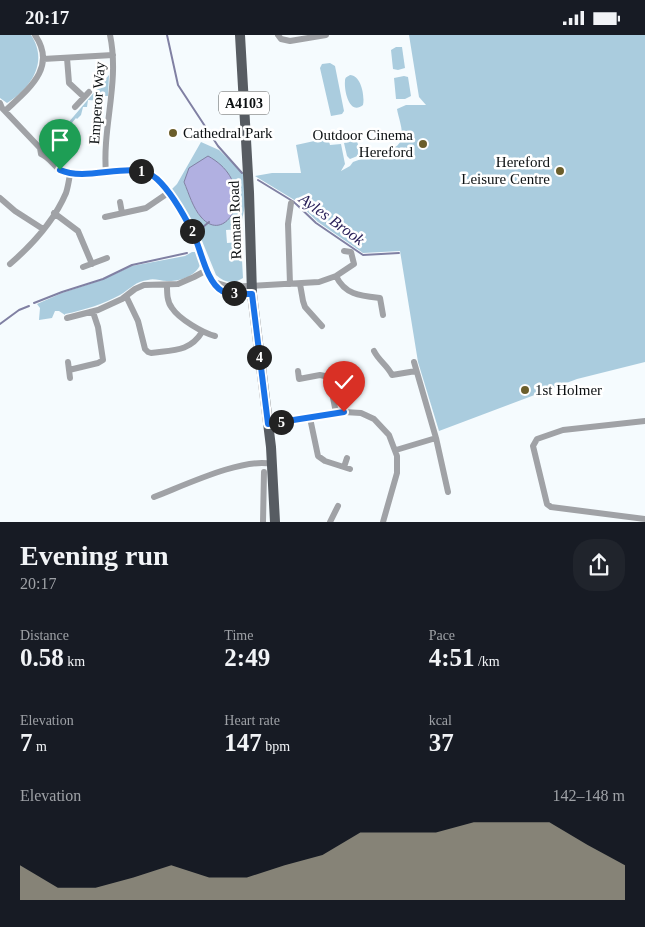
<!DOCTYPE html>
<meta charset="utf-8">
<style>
body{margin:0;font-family:"Times New Roman",serif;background:#20242c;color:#f1f3f6;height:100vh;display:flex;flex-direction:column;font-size:19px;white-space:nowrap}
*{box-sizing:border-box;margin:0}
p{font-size:16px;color:#9ea1a6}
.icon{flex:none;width:28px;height:28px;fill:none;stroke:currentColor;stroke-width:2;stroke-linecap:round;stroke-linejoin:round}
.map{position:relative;height:487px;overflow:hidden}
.panel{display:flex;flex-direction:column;background:#171b24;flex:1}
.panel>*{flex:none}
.pin{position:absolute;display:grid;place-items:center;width:42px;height:42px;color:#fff;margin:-51px -21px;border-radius:50% 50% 50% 0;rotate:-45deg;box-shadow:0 0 5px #0007}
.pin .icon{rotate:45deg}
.km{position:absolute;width:25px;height:25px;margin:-12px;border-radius:50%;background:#222;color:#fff;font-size:14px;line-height:25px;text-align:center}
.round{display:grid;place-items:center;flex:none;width:52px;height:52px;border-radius:20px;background:#20242c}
.overview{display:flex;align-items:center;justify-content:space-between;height:85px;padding:0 20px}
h1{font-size:28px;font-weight:600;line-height:38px}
.stats{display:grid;grid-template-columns:repeat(3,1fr);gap:8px;height:85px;padding:5px 20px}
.stats div{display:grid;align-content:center}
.stats b{font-size:25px;font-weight:600}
.stats small{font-size:14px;font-weight:400}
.stats p{font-size:14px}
.chart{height:140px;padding:10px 20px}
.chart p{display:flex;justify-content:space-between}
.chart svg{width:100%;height:90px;margin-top:5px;fill:#b5b09b;opacity:.7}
.status{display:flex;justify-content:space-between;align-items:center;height:35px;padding:0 25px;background:#171b24;direction:ltr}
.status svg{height:14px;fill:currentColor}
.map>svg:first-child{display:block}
.green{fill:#aaccde;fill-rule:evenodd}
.water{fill:#b1b0e1;stroke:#8080a3}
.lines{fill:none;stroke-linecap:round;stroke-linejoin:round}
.stream{stroke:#8080a3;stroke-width:2}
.minor{stroke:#a0a2a6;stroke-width:6}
.primary{stroke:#575c62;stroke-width:10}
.route-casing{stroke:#fff;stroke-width:10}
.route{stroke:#1a73e8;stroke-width:6}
.poi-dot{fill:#6b5e2b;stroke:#fff;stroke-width:2}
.labels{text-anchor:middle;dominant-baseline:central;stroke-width:5;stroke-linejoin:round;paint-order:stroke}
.shield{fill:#fff;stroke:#555859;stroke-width:1}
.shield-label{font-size:14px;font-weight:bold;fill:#0c1012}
.street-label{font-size:15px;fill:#0c1012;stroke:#fff}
.poi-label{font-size:15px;fill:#0c1012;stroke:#fff;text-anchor:start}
.water-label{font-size:16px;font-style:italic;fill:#271e57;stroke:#fff}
</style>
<div class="status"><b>20:17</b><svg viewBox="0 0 49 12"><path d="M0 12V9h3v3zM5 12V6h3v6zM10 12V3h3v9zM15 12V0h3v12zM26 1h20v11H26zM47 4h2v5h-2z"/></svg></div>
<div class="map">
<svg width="645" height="487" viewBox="0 0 645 487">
<rect width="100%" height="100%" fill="#f5fbfe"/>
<path class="green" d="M0,0H31C49,27 31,53 7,68L0,63Z
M409,0H645V327L577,344L439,396L418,327L400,216L363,218L318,187L296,166L255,141L272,138H301L296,110L328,103L330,110L341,109L345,129L341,136L350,131L353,127L397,111C407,102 399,86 397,74L406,70H426L419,62Z
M396,12H402L405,33L398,35L393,34L391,15Z
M330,28L335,31L344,76L342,79L331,81L320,33L322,29Z
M109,40L108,61H102V66L88,65L87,72H83L81,80L77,84L76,83L49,115L48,114L50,109Z
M350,40C361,40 365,61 363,70C349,81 344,55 345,46C345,42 347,42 350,40Z
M404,41L408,42L411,61L405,64H396L394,43Z
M357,105L360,120L350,124L347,121L344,108Z
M201,107L219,115L243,138L246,166L242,185H241V194L226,195L227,208L241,207L243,243C233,249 225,248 216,240L198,196L171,155L177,149ZM184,147H234C235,154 237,161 236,167C234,185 216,199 201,182C193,173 189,159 184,147Z
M192,217H196L200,230C196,241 178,247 167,246C160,246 154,243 148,245C136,246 130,254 120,260C103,269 85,275 65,279V280L59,276H55L52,283L39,285L40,273L37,269L62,258L102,245L132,231L185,221Z"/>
<path class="water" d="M208,121C261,150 227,213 201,182C193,173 189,159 184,147L189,133Z"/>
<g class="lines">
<path class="stream" d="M167,0L178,50L218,111L242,138
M258,145L294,167L316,188L363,220L399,218
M195,192H203L209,187
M34,268L62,257L103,244L132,230L187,218
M0,289L19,275L29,271"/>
<path class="minor" d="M278,0L281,4L290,6L326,0
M67,23L69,48L84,62
M43,24L113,20
M0,68L2,73L40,113L43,114
M75,72L89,57
M5,76C27,55 58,33 35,0
M40,113L41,119C53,124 56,138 72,139C97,141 139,126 158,144C171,158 185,182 193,199C201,214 206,247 222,256C231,260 243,259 252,259
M106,138C102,92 120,47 110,0
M0,163L15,176L43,194
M120,167L122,178
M54,178L78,196L92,229
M105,182L146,173L168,158
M10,229C32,210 54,186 66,158C68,152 69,145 70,139
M83,232L107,223
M336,241C345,260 361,261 380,263L383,280
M214,247L230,252L319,247L336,241L354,229L351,217L344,216
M290,249L288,189L291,168
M300,249L303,266L305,272L322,291
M167,250C167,258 167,267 172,273C179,284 203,298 215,301
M126,261L138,286L145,314L148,317L151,318C172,315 190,317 202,297
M67,283L98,275L122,264L135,254L144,250L178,249L194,242L207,235
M374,316C379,326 387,330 392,340L416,336
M68,327L70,343
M414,327L436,403L448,457
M69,335L98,328L103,325L98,292L93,277
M298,336L299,344L320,340L329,342L336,378
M310,383L318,421L325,426L350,434
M645,386L563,395L537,404L533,411L547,469L551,472L645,484
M268,389L344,377L361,378L374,384L389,400L397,421V438L383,487
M396,415L436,403
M344,432L347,423
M154,462C183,451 243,422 272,429
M263,487L264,437
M330,487L338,471"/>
<path class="primary" d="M240,0L249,157L252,259L271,412L275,487"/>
</g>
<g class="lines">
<g class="route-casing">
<path id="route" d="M60,135C89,148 135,123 157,144C171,157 185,182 193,198C201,214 206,247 222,256C230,260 243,259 252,259L268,389L344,377"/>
</g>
<use href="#route" class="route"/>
</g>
<g class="poi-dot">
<circle cx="173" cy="98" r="5"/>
<circle cx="423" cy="109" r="5"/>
<circle cx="560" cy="136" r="5"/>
<circle cx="525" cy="355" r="5"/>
</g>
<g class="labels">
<rect class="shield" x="219" y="56.5" width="50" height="23" rx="4"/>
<g class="shield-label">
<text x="244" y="68">A4103</text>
</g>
<g class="street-label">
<text transform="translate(97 68) rotate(-86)">Emperor Way</text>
<text transform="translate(235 185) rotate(-92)">Roman Road</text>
</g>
<g class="poi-label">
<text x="183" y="98">Cathedral Park</text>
<text x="413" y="100" text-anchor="end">Outdoor Cinema<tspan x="413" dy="17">Hereford</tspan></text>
<text x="550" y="127" text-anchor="end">Hereford<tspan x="550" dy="17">Leisure Centre</tspan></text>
<text x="535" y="355">1st Holmer</text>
</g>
<g class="water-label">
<text transform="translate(332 184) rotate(36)">Ayles Brook</text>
</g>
</g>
</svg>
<div class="pin" style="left:60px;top:135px;background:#1e9e55"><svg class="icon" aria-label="arrive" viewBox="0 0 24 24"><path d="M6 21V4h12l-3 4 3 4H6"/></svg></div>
<div class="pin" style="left:344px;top:377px;background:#d93025"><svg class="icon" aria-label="check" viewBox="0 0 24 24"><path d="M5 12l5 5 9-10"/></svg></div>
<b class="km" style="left:141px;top:136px">1</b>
<b class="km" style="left:192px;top:196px">2</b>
<b class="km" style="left:234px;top:258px">3</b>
<b class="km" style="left:259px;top:322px">4</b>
<b class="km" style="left:281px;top:387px">5</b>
</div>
<section class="panel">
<div class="overview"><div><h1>Evening run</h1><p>20:17</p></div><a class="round"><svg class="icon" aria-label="share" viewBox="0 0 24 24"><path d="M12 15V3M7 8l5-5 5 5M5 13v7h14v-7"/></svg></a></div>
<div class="stats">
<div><p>Distance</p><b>0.58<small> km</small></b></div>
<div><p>Time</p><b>2:49</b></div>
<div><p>Pace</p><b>4:51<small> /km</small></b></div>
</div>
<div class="stats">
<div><p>Elevation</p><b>7<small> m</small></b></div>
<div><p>Heart rate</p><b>147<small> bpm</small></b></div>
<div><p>kcal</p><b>37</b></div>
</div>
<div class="chart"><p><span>Elevation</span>142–148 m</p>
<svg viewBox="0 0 160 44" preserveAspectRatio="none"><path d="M0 44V27L10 38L20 38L30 33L40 27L50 33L60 33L70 27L80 22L90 11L100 11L110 11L120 6L130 6L140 6L150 17L160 27V44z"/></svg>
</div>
</section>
